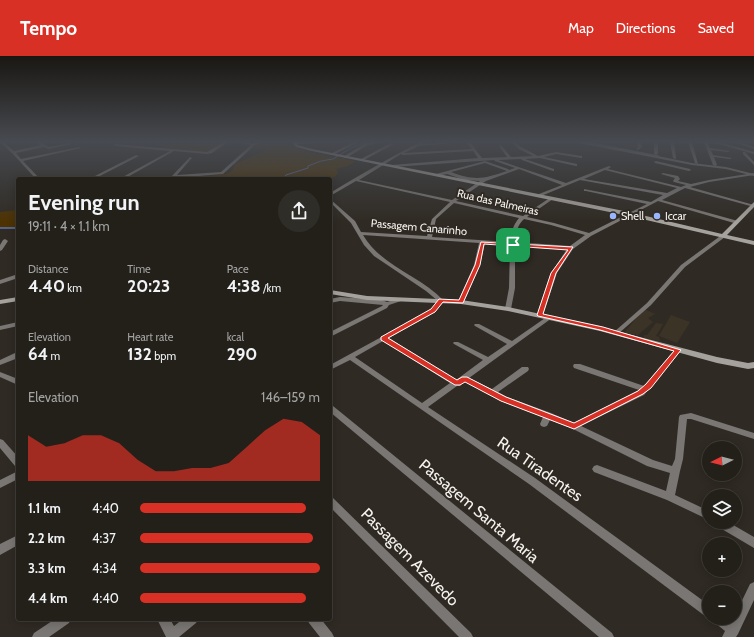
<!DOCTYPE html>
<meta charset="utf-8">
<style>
body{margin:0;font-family:Cabin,sans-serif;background:#2f2d27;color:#f1f3f6;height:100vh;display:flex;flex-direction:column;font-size:15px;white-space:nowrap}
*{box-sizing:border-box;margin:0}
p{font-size:13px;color:#a3a3a2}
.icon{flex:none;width:22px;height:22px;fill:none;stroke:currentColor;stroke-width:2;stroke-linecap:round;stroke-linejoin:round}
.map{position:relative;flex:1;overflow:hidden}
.sheet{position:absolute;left:16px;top:121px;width:316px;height:444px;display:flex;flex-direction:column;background:#23201a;border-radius:4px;box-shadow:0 2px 10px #0003,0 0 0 1px #403e39}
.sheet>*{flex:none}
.needle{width:26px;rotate:264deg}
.tools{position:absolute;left:702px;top:385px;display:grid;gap:8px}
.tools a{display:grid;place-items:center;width:40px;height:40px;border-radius:50%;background:#23201a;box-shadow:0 2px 10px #0003,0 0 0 1px #403e39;font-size:20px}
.pin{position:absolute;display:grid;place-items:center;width:34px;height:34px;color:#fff;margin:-17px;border-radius:8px;box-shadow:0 2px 6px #0006}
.round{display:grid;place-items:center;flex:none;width:42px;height:42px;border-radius:21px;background:#2f2d27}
.summary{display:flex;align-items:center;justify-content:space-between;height:68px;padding:0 12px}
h1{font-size:22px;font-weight:700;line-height:30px}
.figures{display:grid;grid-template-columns:repeat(3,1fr);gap:6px;height:68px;padding:4px 12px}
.figures div{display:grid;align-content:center}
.figures b{font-size:17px;font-weight:700}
.figures small{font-size:11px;font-weight:400}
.figures p{font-size:11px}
.chart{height:112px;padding:8px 12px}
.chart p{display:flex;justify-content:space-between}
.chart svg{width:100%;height:72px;margin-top:4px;fill:#d93025;opacity:.7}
ul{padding:0 12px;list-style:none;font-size:13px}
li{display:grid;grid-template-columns:64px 48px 1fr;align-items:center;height:30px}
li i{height:10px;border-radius:5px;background:#d93025}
header{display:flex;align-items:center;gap:24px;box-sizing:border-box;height:56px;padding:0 20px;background:#d93025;color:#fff}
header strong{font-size:19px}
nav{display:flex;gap:22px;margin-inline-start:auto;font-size:14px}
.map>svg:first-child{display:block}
.built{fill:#3c3327}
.green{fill:#4d3203}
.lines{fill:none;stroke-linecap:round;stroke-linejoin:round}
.stream-far1{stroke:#5d74b2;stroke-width:1}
.stream{stroke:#5d74b2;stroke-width:1.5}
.minor{fill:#797673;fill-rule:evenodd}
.tertiary{fill:#797673;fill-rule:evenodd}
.secondary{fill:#a5a19c;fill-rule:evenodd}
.route{fill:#d93025;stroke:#fff;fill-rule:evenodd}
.poi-dot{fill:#9ab5fd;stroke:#2f2a23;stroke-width:1.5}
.labels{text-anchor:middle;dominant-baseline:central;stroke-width:4;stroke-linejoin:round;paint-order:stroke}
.far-street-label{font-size:11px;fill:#f6f3ef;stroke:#2f2a23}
.far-poi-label{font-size:11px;fill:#f6f3ef;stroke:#2f2a23;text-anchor:start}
.near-street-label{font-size:16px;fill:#f6f3ef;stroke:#2f2a23}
</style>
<header>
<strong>Tempo</strong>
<nav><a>Map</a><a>Directions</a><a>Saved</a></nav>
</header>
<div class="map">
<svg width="754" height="581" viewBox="0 0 754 581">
<rect width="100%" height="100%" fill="#2f2a23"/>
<path class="built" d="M644,253L655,258L648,262L653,266L638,279L624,277Z
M671,259L690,266L677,287L659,280Z
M656,267L663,268L656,280L659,281L660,285L644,282V279H647Z"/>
<path class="green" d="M171,86H225L209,97L160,93Z
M266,86H286C297,97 339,102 356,105L348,110L336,113L338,116L336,120L330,123H216L217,121L208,120L227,118L232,115L235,108L267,94L252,93L257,88Z
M18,154V172H0V156Z"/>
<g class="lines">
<path class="stream-far1" d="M588,86L659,100
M282,123L286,119L308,112V110L321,105L333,103L351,92L367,86"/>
<path class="stream" d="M0,172H18"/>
<path class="minor" d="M0,86H3L14,95L41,89L35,86H40L49,91L70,87L72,88L49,93L44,91L16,97L21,103L79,91L81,92L23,105L40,123H36L12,97Z
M224,86H228L212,97L207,98L174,95L124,123H119L170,95L115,90L114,88L207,96Z
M235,86L254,87L264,86L255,89L223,118L162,123H145L147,122L172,120L190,101L192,102L191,103L177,119L221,116L251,89Z
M295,86H321L319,87L294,88Z
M421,86H426L423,88L462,86L419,90L404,97L472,93L466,86H470L482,102L507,101L499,90L501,89L511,101L533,100L519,93L511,86H515L521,91L538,100L556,96L582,100V102H581L556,98L544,101L577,108V110H576L540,102L525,103L554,113V115H553L522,104L521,103L498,104L566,127L609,110L611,111L608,113L681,131L686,129L674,126L673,125L675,122L661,118L663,117L678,120L680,123L678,125L691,128L709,124L754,117V119L709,126L690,131L754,149V151L685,132L662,144L738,165V167H734L658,145L591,180L573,193L557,217L543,259L540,261L537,259L551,217L567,193L515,190V232L511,253L508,255L505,253L509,232L510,189L485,187L480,209L464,246L461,248L458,246L474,209L479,187L363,179C382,211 420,219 444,245L435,256L389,282L456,324L483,304L454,288L453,287L454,286H458L488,301L507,288L475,270L474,269L475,268H479L512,285L548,260H552L553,261L552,262L469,322L492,333L522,311H528L529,313L528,315L498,336L507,341L551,357L574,367L639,334L574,312L573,310L574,308H580L644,330L676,292H680L682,294L680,296L644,339L581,370L653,404L672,410L675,403L679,361L680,359L691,357L754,377V383L691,363H687L683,403L680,415L675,439L709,455V464L667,444L594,416L592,413L594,410L597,409L666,435L670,417L647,410L571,372L550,364L547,370L544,371L541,370L540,368L543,361L501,345L464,325L460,330H457L428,351L535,422L709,549V562L705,560L529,428L350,304L330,314V309L431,254L438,245L426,235L374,200L364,189L351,167L330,146V143L355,165L361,176L427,180L432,163L450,146L356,125L330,140V137C360,119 390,101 421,86ZM473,95L478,102L392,109L390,110L392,111L494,104L495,105L515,112L509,114L508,113L485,105L436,118L435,119L437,120L447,118L465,124L480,125L452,144L359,124L401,98L403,99ZM485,107L507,115C483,123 475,125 451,116ZM519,113L562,129L539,138V140H541L580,124L663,139L651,146L584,133V135H586L647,148L589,177L554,167L527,161L553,143V141H551L523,160L456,145L486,125ZM605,114L677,132L667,137L584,123ZM454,147L519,162C513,169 511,177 510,186L432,181L436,163ZM524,163L551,169L585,179L570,190L515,186C516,178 517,169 524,163ZM383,285L450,327L422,347L355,301Z
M637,86H641L642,91L638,94L636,93L638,91Z
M654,86H658V98L656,99L654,98Z
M670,86H674L676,103L673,102Z
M688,86H692L698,108L695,107Z
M704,86H719L754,96V98L719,88L708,87L710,92L730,95L728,96L711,94L713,99L732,102L730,103L714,101L717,109L715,110L713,109Z
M734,86H739L754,91V93Z
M391,87L394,88L362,105L359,104Z
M743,96H745L754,106V109L743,98Z
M136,99L139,100L94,123H89Z
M656,105L690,113L691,114L689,115L655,107L654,106Z
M723,178L726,180L725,181L685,211L651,249L618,278H614L613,277L614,276L647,247L681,209Z
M5,183L8,185L2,194L0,195V189L3,184Z
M18,218V222L0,228V224Z
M340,241L382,244L387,246L399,242L402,244L401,245L389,249L387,252L330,281V276L382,250L383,249L340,245L330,247V243Z
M18,266V270L0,274V270Z
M15,297H18V302L0,309V304Z
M0,316L18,323V329L0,321Z
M330,349L333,350L612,577L614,581H599L330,356Z
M0,383L3,384L18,401V411L15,410L0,392Z
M18,415V423L0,432V424Z
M330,441L333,442L471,577L473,581H459L330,451Z
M714,466H728L754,481V492L715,469Z
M18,479V489L0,499V488Z
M754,526V544L738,578L736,581H722L725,575L714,566L712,562H728L732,565L734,562H735V559L750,528Z
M55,563H71L69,567L49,581H32L34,577Z
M157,563H170L174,570L183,563H198L196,567L179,581H166Z
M307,563H321L332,577L334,581H320L309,567Z"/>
<path class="tertiary" d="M354,86H359L333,99L330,98Z
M372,86H379L366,90L346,102L343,101L364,88Z
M574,86H583L629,94L692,107L726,111L754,118V120L726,113L692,109Z"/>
<path class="secondary" d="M292,86H296L298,89L312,93L629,156L722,178L754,146V151L727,179L754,185V189L629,160L312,95L296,91Z
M330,234L367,240L461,244L508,251L601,271L717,301L748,307L754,306V312L748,313L717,307L600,275L508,255L461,248L367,244L330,238Z
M18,241V245L0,248V244Z"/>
</g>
<linearGradient id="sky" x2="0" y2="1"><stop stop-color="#1a1713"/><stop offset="0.51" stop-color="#474a50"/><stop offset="1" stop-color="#474a50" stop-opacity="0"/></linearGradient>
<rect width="754" height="167" fill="url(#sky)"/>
<path class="route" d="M481,186L573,191L556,217L543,258L603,271L681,294L651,332L643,338L574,373L501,345L465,326L460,329H455L381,284V281L431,253L439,243L459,244L475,209ZM484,188L568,194L551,217L537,259L538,260L600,274L674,295L646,328L638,335L574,367L506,341L467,321H462L457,324L388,282L435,256L443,246L463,247L480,209Z"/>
<g class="poi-dot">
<circle cx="613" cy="160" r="4"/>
<circle cx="657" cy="160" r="4"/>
</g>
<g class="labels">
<g class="far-street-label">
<text transform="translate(498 146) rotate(13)">Rua das Palmeiras</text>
<text transform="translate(419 171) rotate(5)">Passagem Canarinho</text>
</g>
<g class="far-poi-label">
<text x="621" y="160">Shell</text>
<text x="665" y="160">Iccar</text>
</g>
<g class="near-street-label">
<text transform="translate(540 413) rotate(35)">Rua Tiradentes</text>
<text transform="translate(479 455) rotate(40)">Passagem Santa Maria</text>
<text transform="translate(410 501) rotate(45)">Passagem Azevedo</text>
</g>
</g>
</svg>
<div class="tools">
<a><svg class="needle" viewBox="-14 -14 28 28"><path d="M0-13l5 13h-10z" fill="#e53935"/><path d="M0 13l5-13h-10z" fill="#a3a3a2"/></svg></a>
<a><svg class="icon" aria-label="layers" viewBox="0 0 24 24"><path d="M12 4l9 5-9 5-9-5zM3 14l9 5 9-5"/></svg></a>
<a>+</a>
<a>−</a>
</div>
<div class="pin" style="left:513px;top:189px;background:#1e9e55"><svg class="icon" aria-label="arrive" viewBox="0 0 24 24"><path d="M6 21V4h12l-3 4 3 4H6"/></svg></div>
<section class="sheet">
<div class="summary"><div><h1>Evening run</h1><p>19:11 · 4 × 1.1 km</p></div><a class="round"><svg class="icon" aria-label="share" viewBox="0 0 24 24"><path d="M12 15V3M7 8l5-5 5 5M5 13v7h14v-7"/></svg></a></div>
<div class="figures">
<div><p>Distance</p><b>4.40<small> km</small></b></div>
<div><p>Time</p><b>20:23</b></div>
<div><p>Pace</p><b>4:38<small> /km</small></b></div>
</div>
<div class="figures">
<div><p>Elevation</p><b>64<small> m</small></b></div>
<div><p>Heart rate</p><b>132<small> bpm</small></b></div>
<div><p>kcal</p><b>290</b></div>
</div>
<div class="chart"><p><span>Elevation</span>146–159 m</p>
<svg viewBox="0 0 160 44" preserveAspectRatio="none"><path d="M0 44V16L10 23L20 21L30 16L40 16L50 21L60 31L70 38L80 38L90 36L100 36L110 33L120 23L130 13L140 6L150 8L160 16V44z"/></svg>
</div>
<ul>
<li><b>1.1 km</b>4:40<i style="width:92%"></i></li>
<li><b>2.2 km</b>4:37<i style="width:96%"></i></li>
<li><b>3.3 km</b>4:34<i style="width:100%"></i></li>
<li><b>4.4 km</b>4:40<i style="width:92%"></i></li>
</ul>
</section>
</div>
